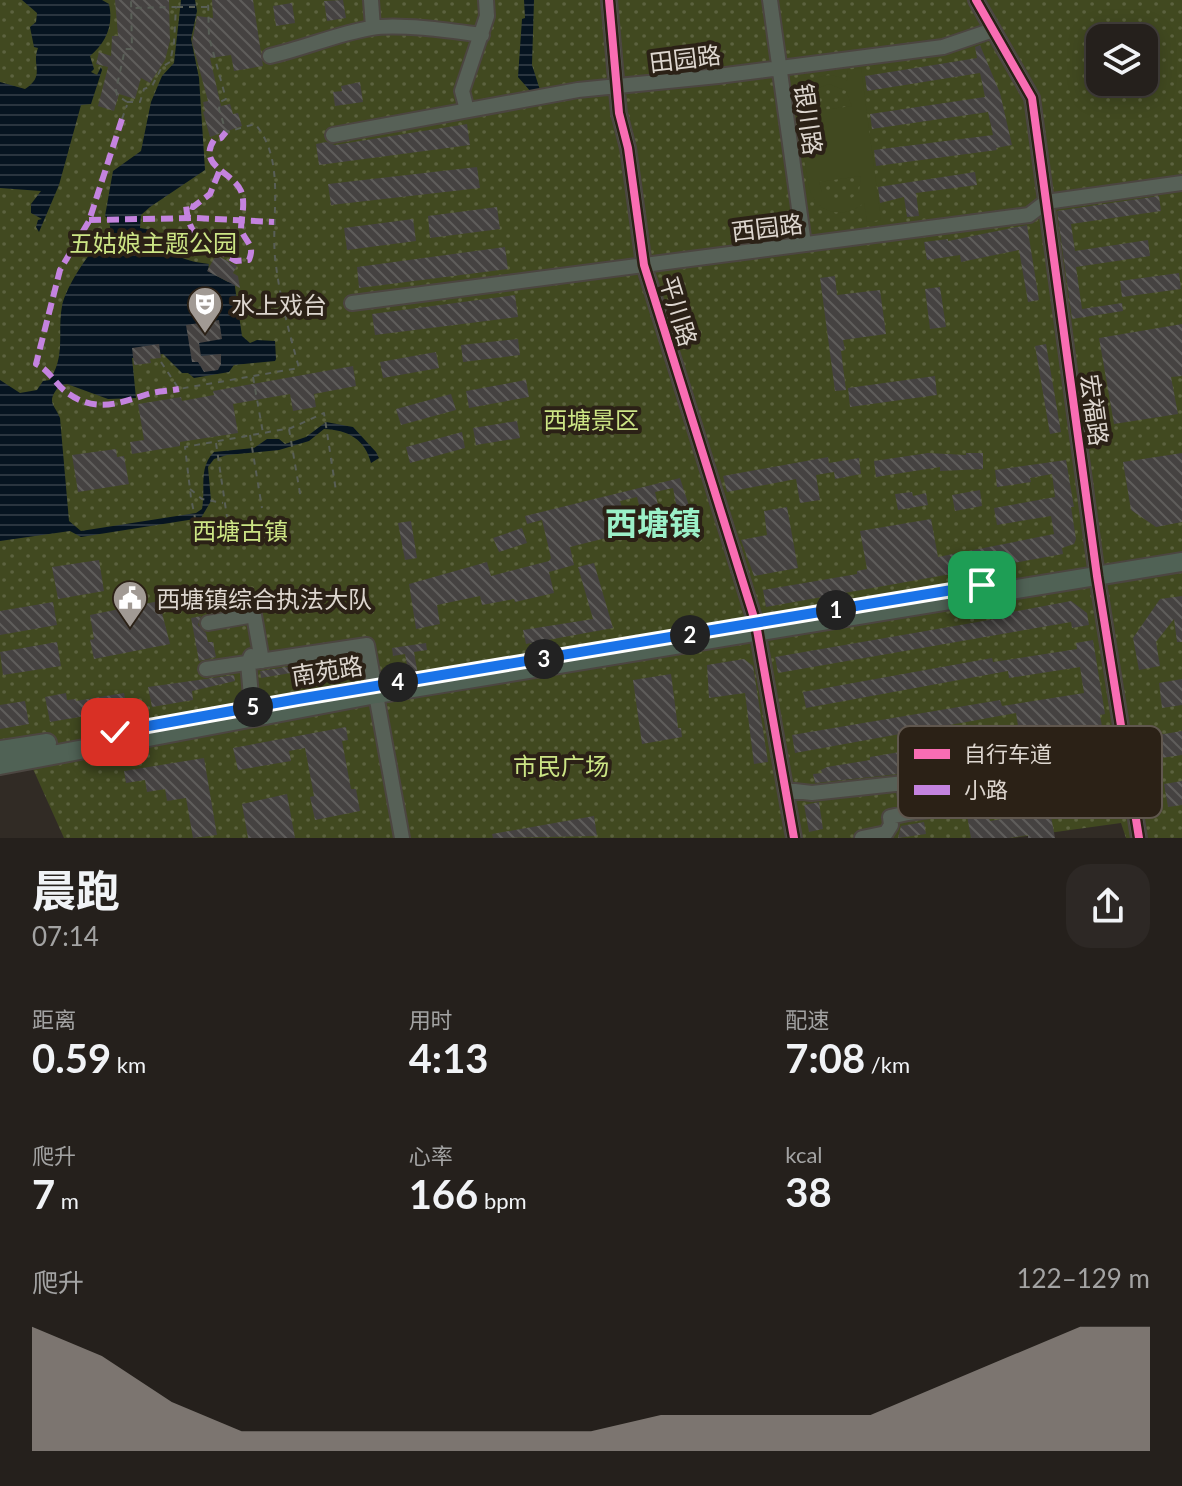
<!DOCTYPE html>
<html lang="zh">
<meta charset="utf-8">
<style>
body{margin:0;font-family:Lato,"Noto Sans SC",sans-serif;background:#2d2825;color:#f1f3f6;height:100vh;display:flex;flex-direction:column;font-size:30px;white-space:nowrap}
*{box-sizing:border-box;margin:0}
p{font-size:26px;color:#a3a3a3}
.icon{flex:none;width:44px;height:44px;fill:none;stroke:currentColor;stroke-width:2;stroke-linecap:round;stroke-linejoin:round}
.map{position:relative;height:838px;overflow:hidden}
.panel{display:flex;flex-direction:column;background:#25201c;flex:1}
.panel>*{flex:none}
.fabs{position:absolute;left:1086px;top:24px;display:grid;gap:16px}
.fabs a{display:grid;place-items:center;width:72px;height:72px;border-radius:16px;background:#25201c;box-shadow:0 4px 20px #0003,0 0 0 2px #423e3b;font-size:40px}
.pin{position:absolute;display:grid;place-items:center;width:68px;height:68px;color:#fff;margin:-34px;border-radius:16px;box-shadow:0 4px 12px #0006}
.km{position:absolute;width:40px;height:40px;margin:-20px;border-radius:50%;background:#222;color:#fff;font-size:22px;line-height:40px;text-align:center}
.round{display:grid;place-items:center;flex:none;width:84px;height:84px;border-radius:24px;background:#2d2825}
.headline{display:flex;align-items:center;justify-content:space-between;height:136px;padding:0 32px}
h1{font-size:44px;font-weight:700;line-height:60px}
.stats{display:grid;grid-template-columns:repeat(3,1fr);gap:12px;height:136px;padding:8px 32px}
.stats div{display:grid;align-content:center}
.stats b{font-size:40px;font-weight:700}
.stats small{font-size:22px;font-weight:400}
.stats p{font-size:22px}
.chart{height:224px;padding:16px 32px}
.chart p{display:flex;justify-content:space-between}
.chart svg{width:100%;height:144px;margin-top:8px;fill:#a19a94;opacity:.7}
.map>svg:first-child{display:block}
.park{fill:url(#park-dots);fill-rule:evenodd}
.pitch{fill:#414920;fill-rule:evenodd}
.water{fill:url(#water-rules)}
.building{fill:url(#building-back-hatch);fill-rule:evenodd}
.lines{fill:none;stroke-linecap:round;stroke-linejoin:round}
.minor-casing{stroke:#4c4641;stroke-width:18}
.major-casing{stroke:#4c4641;stroke-width:22}
.path{stroke:#595f57;stroke-width:2;stroke-dasharray:6 6;stroke-linecap:butt}
.minor{stroke:#576157;stroke-width:14}
.major{stroke:#506255;stroke-width:18}
.quiet{stroke:#c483df;stroke-width:6;stroke-dasharray:12 6;stroke-linecap:butt}
.cycleway-casing{stroke:#2b2116;stroke-width:13}
.cycleway{stroke:#f96db3;stroke-width:8}
.route-casing{stroke:#fff;stroke-width:16}
.route{stroke:#1a73e8;stroke-width:10}
.labels{text-anchor:middle;dominant-baseline:central;stroke-width:8;stroke-linejoin:round;paint-order:stroke}
.street-label{font-size:24px;fill:#ddd6cf;stroke:#2b2116}
.park-label{font-size:24px;fill:#cce585;stroke:#2b2116}
.poi-label{font-size:24px;fill:#ddd6cf;stroke:#2b2116;text-anchor:start}
.district-label{font-size:32px;font-weight:bold;fill:#9bf0c8;stroke:#2b2116}
.key{fill:#2b2116;stroke:#60574e;stroke-width:2}
.key-label{font-size:22px;fill:#ddd6cf}
</style>
<div class="map">
<svg width="1182" height="838" viewBox="0 0 1182 838">
<defs>
<pattern id="park-dots" width="8" height="8" patternUnits="userSpaceOnUse" patternTransform="scale(2)"><rect width="8" height="8" fill="#414920"/><path d="M2 2h.1M6 6h.1" fill="none" stroke="#5c623f" stroke-width="1.8" stroke-linecap="round"/></pattern>
<pattern id="water-rules" width="6" height="5" patternUnits="userSpaceOnUse" patternTransform="scale(2)"><rect width="6" height="5" fill="#061420"/><path d="M0 2.5h6" fill="none" stroke="#2a353f"/></pattern>
<pattern id="building-back-hatch" width="6" height="6" patternUnits="userSpaceOnUse" patternTransform="scale(2)"><rect width="6" height="6" fill="#454241"/><path d="M-1 5l2 2M0 0l6 6M5-1l2 2" fill="none" stroke="#5f5d5b"/></pattern>
</defs>
<rect width="100%" height="100%" fill="#312b25"/>
<path class="park" d="M0,0H1182V838H1126L1121,823L1012,838H64L20,740L0,741ZM1100,38H1144V82H1100Z"/>
<path class="pitch" d="M861,68L881,220L867,222L864,203C843,220 815,214 809,186C805,158 785,92 817,78C828,73 838,75 848,81L847,70ZM830,84L846,91L852,106L809,112C807,97 815,87 830,84ZM861,176L859,192L847,202H832L822,193L819,182Z"/>
<path class="water" d="M22,0H102L109,4C114,27 105,43 90,56L94,69L91,72L97,75L101,67L102,70L91,104L81,105L59,185L39,232L36,227L38,220L42,219L31,213V204L41,191L0,188V82L25,89C46,75 31,66 38,48L34,47L30,27L36,22L37,13Z
M181,0H195L197,11L191,39L199,78L205,170L150,207L141,215L140,228L151,230C167,254 182,261 209,264L208,271L228,282L234,280L242,336L250,343L257,340L275,341L276,359L275,361L234,365L229,372L194,378L188,373H182L163,354L132,358L136,398L108,399L67,384L59,386C46,403 54,403 60,418L69,521L81,531L196,513L202,509C206,488 198,468 214,452L254,448L267,439H279L285,444L306,437L326,422L353,427L376,452L379,458L371,463C365,439 348,430 324,429L309,441L279,450L227,455L214,459L208,467L211,501L201,518L81,537L70,531L0,541V380L20,393L37,390L43,381L50,380C66,354 57,334 62,306C66,286 93,244 111,233L109,220L105,216L113,171L141,151L151,102L162,76L174,63Z
M524,0H534L532,65L540,90L531,92L518,77L522,19L525,18Z"/>
<path class="building" d="M115,0H169L170,41L165,60L150,83L141,78L135,99L119,94L114,111L98,106L108,67L96,64L99,52L111,56L112,36H118Z
M212,0H253L263,66L234,71L231,55L210,58L221,106L230,104L233,114L238,113L242,126L210,137L203,112L205,111L203,102L208,101L192,42L197,16L213,18Z
M343,0L346,18L327,21L324,1Z
M292,3L295,23L276,26L273,6Z
M980,45L1000,93L1012,145L996,148L997,150L876,166L874,150L993,135L988,112L872,129L870,114L985,97L980,73L867,91L865,76L977,58L975,47Z
M360,82L363,102L335,106L333,92L342,91L341,86Z
M467,124L470,145L319,165L316,144L326,142L335,145Z
M477,167L480,188L331,205L328,184Z
M975,172L977,185L916,193L919,216L907,217L904,197L880,203L878,187Z
M1159,196L1161,211L1071,224L1075,251L1148,240L1150,256L1076,267L1082,309L1122,303L1123,311L1072,319L1057,211Z
M497,207L500,229L430,238L428,216Z
M413,219L416,241L347,250L344,228Z
M1027,225L1039,300L1028,302L1019,250L961,262L960,255L927,260L924,242L948,239V241Z
M505,247L508,269L359,288L357,267Z
M216,255L237,266L233,273L238,276L240,288L207,271Z
M1179,273L1181,289L1122,297L1120,281Z
M835,276L837,295L880,290L886,334L843,340L845,350L841,351L846,390L835,391L820,278Z
M940,287L946,327L930,329L925,289Z
M515,295L518,317L375,335L372,314Z
M219,320L222,339L199,343L201,356L221,354V364L218,370L204,372L198,362H192L186,325Z
M1182,324V376L1171,377L1178,414L1114,424L1099,338Z
M518,339L520,355L463,362L461,345Z
M159,344L161,358L150,359L151,363L134,365L132,348Z
M1046,344L1061,432L1050,434L1035,346Z
M436,352L439,368L383,378L380,362Z
M353,366L356,386L314,394L316,407L293,411L290,394L233,404L238,433L180,442V446L132,454L130,442L144,440L138,404L181,397L182,401L214,395L213,391Z
M935,376L937,395L850,407L848,388Z
M526,380L529,397L469,408L466,391Z
M451,394L456,410L401,425L396,409Z
M517,421L520,438L476,445L473,428Z
M462,432L465,448L410,463L406,447Z
M116,449L117,457L124,456L129,484L78,492L72,455Z
M928,453L966,455V453H983V469L940,471V467L876,477L874,461Z
M1182,453V522L1156,527L1131,510L1123,462Z
M828,457L829,463L859,458L861,474L835,479L834,472L816,475L820,500L800,503L796,479L727,492L723,476Z
M1066,460L1074,507H1071L1076,539L1074,544L1062,548L1063,554L766,607L763,590L857,574V571L867,569L860,531L931,519L938,557L1054,534L1051,516L997,525L994,508L1055,497L1052,474L1030,478L1031,482L997,487L995,470Z
M680,478L691,512L687,513L689,522L623,538L622,534L570,547L574,565L549,572L554,593L515,602L514,599L482,605L480,596L437,605L440,624L416,629L409,584L487,562L491,576L549,561L551,558L542,520L527,524L525,516ZM673,488L677,509L660,513L655,492ZM637,497L642,517L626,521L620,501Z
M980,490L982,506L955,511L952,495Z
M912,492L913,496L926,493L928,505L898,510L895,494Z
M787,507L798,568L754,576L741,540L767,535L764,511Z
M411,521L417,558L405,560L398,523Z
M522,528L527,543L499,552L493,538Z
M99,560L104,591L58,599L52,567Z
M594,563L613,628L526,644L523,630L593,619L578,567Z
M1182,596V642H1177L1174,619L1156,642L1160,666L1139,670L1133,638L1160,599Z
M159,601L170,644L94,659L90,640L94,639L90,615Z
M1071,601L1087,613L1089,625L1072,628L1071,622L778,673L775,657L995,619V615Z
M53,602L57,625L0,635V611Z
M201,616L198,625L206,633L208,642H213L216,657L199,661L191,618Z
M1093,640L1105,714L1100,715L1108,762L1100,763L1096,739L952,762L953,768L935,770L815,783L813,774L822,773L821,770L827,767L870,760V757L1019,732L1016,713L795,753L792,735L1000,700L1002,706L1084,693L1080,667L1009,678L1008,671L806,708L803,692L992,658L993,662L1077,649L1076,643Z
M57,642L61,666L3,675L0,652Z
M426,643L427,650L414,652L418,675L409,676L405,654L393,656L392,648Z
M349,658L350,663L261,678L260,671Z
M744,659L753,666L768,762L754,764L745,693L709,698L707,665Z
M671,674L678,728H681L682,737L642,744L633,680Z
M234,675L235,681L192,691L193,700L152,707L148,687Z
M1182,679V705L1162,708L1159,683Z
M66,693L67,700L76,699V701L124,693L128,713L86,720L85,716L50,722L45,697Z
M25,701L29,724L0,729V705Z
M346,727L348,740L342,741L351,789H356L360,811L315,820L310,797L314,796L305,748L289,751L291,761L238,770L233,748Z
M1182,731V755L1161,758L1158,735Z
M204,758L217,835L193,838L186,798L167,801L165,789L147,792L145,780L126,783L124,771Z
M1043,768L1045,785L985,795L990,821L1050,811L1055,838H1028V835L1009,838H971L961,782Z
M1182,781V805L1168,807L1164,784Z
M287,794L295,838H248L242,804Z
M819,802L823,829L809,832L804,805Z
M594,816L597,836L493,838L492,834Z
M924,822L926,834L898,838L901,826Z"/>
<g class="lines">
<g class="minor-casing">
<path id="minor" d="M371,0L373,27
M609,0L619,113L628,148L644,265L756,624L794,838
M770,0L804,244
M976,0L1032,98L1097,576L1139,838
M270,56C305,48 336,34 371,28C398,23 453,31 482,35
M467,110L462,91L487,16L486,0
M333,135L578,90L718,76L943,47L993,30
M352,303L1029,215L1046,202L1182,183
M208,623L254,615L262,661
M251,656L248,663L252,707
M206,669L367,645L402,838
M786,790L812,793L932,780L936,809L908,813
M862,838L886,833L891,825L890,817L908,813L904,784"/>
</g>
<g class="major-casing">
<path id="major" d="M0,750L47,743
M0,765L376,694L1182,562"/>
</g>
<path class="path" d="M177,7H207
M127,102H140L144,89L152,86L162,67L170,62L174,43L176,7L131,8
M127,102L117,95L116,90L125,49H132L131,0
M122,119L127,105
M161,362L179,389L299,368C289,332 279,295 275,257C271,214 286,160 255,124L226,132L219,109L220,102L226,99L209,37L208,0
M253,377L263,433
M289,429L301,499
M250,435L262,508
M216,443L227,517
M190,489L202,499L223,503
M229,532L199,538L191,498L185,447L291,428L324,413L336,491"/>
<use href="#minor" class="minor"/>
<use href="#major" class="major"/>
<path class="quiet" d="M122,119L89,221L60,270L36,364C50,370 56,386 69,394C96,413 120,403 148,394C158,391 169,391 179,389
M219,172L210,194L193,207L186,205C189,242 207,243 236,261L249,260C255,245 247,244 241,230C241,217 246,204 241,191C233,172 197,166 214,140L221,138L226,132
M89,220L196,218L274,222"/>
<g class="cycleway-casing">
<path id="cycleway" d="M609,0L619,113L628,148L644,265L756,624L794,838
M976,0L1032,98L1097,576L1139,838"/>
</g>
<use href="#cycleway" class="cycleway"/>
</g>
<g class="lines">
<g class="route-casing">
<path id="route" d="M115,732L298,699L982,585"/>
</g>
<use href="#route" class="route"/>
</g>
<defs>
<g id="theatre-pin" transform="scale(1.8)"><path d="M0 17L-7.5 6A9.5 9.5 0 1 1 7.5 6Z" fill="#a19a94" stroke="#2b2116"/><path d="M-5-5.5Q0-4 5-5.5V0Q5 5 0 6Q-5 5-5 0ZM-3.3-2.5H-1v1.5H-3.3ZM1-2.5H3.3v1.5H1ZM-2.8 1Q0 5.5 2.8 1Z" fill="#fff"/></g>
<g id="civic-pin" transform="scale(1.8)"><path d="M0 17L-7.5 6A9.5 9.5 0 1 1 7.5 6Z" fill="#a19a94" stroke="#2b2116"/><path d="M-.6-6.5H3V-4.5H.6V-3L4-1V1h2V6H-6V1h2V-1L-.6-3ZM-1.2 2.5V6h2.4V2.5Z" fill="#fff"/></g>
</defs>
<g fill-rule="evenodd">
<use href="#theatre-pin" x="205" y="304"/>
<use href="#civic-pin" x="130" y="598"/>
</g>
<g class="labels">
<g class="street-label">
<text transform="translate(685 58) rotate(-7)">田园路</text>
<text transform="translate(809 119) rotate(82)">银川路</text>
<text transform="translate(767 227) rotate(-7)">西园路</text>
<text transform="translate(679 311) rotate(73)">平川路</text>
<text transform="translate(1095 410) rotate(82)">宏福路</text>
<text transform="translate(327 670) rotate(-9)">南苑路</text>
</g>
<g class="park-label">
<text x="153" y="242">五姑娘主题公园</text>
<text x="591" y="419">西塘景区</text>
<text x="240" y="530">西塘古镇</text>
<text x="561" y="765">市民广场</text>
</g>
<g class="poi-label">
<text x="231" y="304">水上戏台</text>
<text x="156" y="598">西塘镇综合执法大队</text>
</g>
<g class="district-label">
<text x="653" y="522">西塘镇</text>
</g>
</g>
<rect x="898" y="726" width="264" height="92" rx="12" class="key"/>
<rect x="914" y="749" width="36" height="10" fill="#f96db3"/>
<rect x="914" y="785" width="36" height="10" fill="#c483df"/>
<g class="key-label">
<text x="964" y="762">自行车道</text>
<text x="964" y="798">小路</text>
</g>
</svg>
<div class="fabs">
<a><svg class="icon" aria-label="layers" viewBox="0 0 24 24"><path d="M12 4l9 5-9 5-9-5zM3 14l9 5 9-5"/></svg></a>
</div>
<div class="pin" style="left:982px;top:585px;background:#1e9e55"><svg class="icon" aria-label="arrive" viewBox="0 0 24 24"><path d="M6 21V4h12l-3 4 3 4H6"/></svg></div>
<div class="pin" style="left:115px;top:732px;background:#d93025"><svg class="icon" aria-label="check" viewBox="0 0 24 24"><path d="M5 12l5 5 9-10"/></svg></div>
<b class="km" style="left:836px;top:610px">1</b>
<b class="km" style="left:690px;top:635px">2</b>
<b class="km" style="left:544px;top:659px">3</b>
<b class="km" style="left:398px;top:682px">4</b>
<b class="km" style="left:253px;top:707px">5</b>
</div>
<section class="panel">
<div class="headline"><div><h1>晨跑</h1><p>07:14</p></div><a class="round"><svg class="icon" aria-label="share" viewBox="0 0 24 24"><path d="M12 15V3M7 8l5-5 5 5M5 13v7h14v-7"/></svg></a></div>
<div class="stats">
<div><p>距离</p><b>0.59<small> km</small></b></div>
<div><p>用时</p><b>4:13</b></div>
<div><p>配速</p><b>7:08<small> /km</small></b></div>
</div>
<div class="stats">
<div><p>爬升</p><b>7<small> m</small></b></div>
<div><p>心率</p><b>166<small> bpm</small></b></div>
<div><p>kcal</p><b>38</b></div>
</div>
<div class="chart"><p><span>爬升</span>122–129 m</p>
<svg viewBox="0 0 160 44" preserveAspectRatio="none"><path d="M0 44V6L10 15L20 29L30 38L40 38L50 38L60 38L70 38L80 38L90 33L100 33L110 33L120 33L130 24L140 15L150 6L160 6V44z"/></svg>
</div>
</section>
